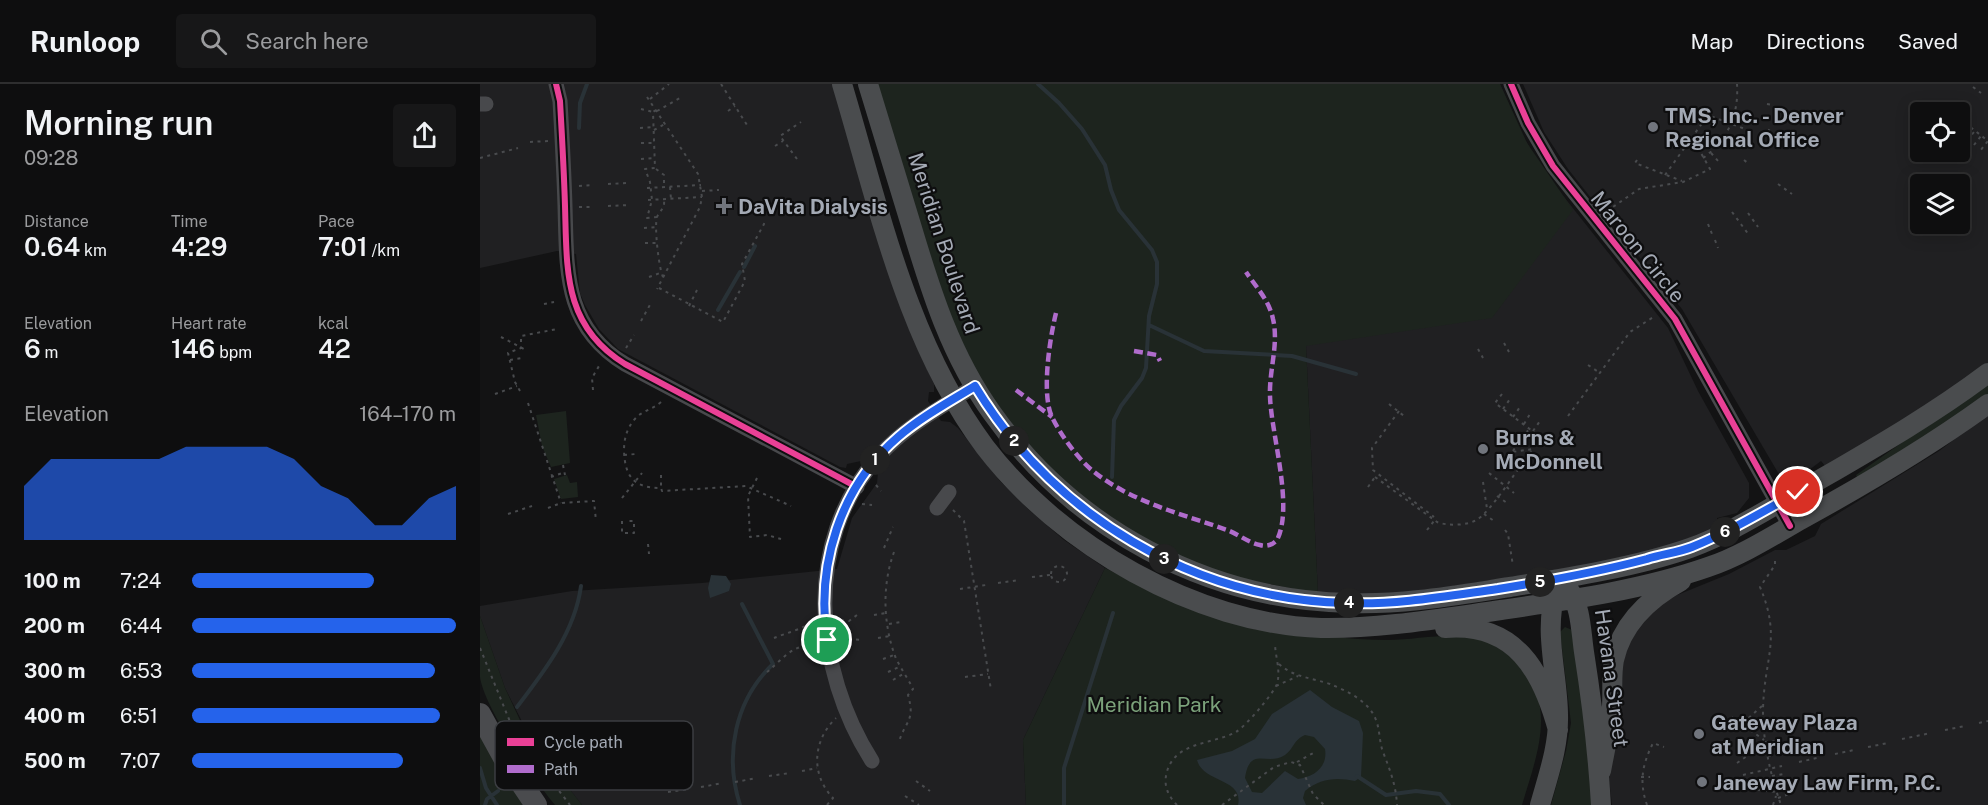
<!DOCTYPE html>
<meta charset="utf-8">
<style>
body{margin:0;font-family:"Public Sans",sans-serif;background:#171718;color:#f1f3f6;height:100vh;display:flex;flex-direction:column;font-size:22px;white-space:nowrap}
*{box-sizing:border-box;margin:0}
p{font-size:20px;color:#9b9c9e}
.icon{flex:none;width:33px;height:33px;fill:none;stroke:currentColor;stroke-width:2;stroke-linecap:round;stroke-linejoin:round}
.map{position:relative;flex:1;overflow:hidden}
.sheet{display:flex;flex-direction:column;background:#0e0e0f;width:480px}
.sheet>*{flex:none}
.controls{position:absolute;left:1430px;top:18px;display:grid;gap:12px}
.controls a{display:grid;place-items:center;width:60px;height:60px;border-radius:6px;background:#0e0e0f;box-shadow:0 3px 15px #0003,0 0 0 2px #2e2e2f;font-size:30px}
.pin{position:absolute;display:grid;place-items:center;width:51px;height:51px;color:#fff;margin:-26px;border:3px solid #fff;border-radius:50%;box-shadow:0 2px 6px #0007}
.km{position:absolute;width:30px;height:30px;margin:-15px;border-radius:50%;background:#222;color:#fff;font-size:16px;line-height:30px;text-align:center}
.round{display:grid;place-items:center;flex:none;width:63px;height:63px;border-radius:6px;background:#171718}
.summary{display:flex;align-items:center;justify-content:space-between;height:102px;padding:0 24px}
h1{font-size:33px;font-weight:600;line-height:45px}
.stats{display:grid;grid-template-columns:repeat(3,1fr);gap:9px;height:102px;padding:6px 24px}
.stats div{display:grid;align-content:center}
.stats b{font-size:26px;font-weight:600}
.stats small{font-size:16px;font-weight:400}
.stats p{font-size:16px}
.chart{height:168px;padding:12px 24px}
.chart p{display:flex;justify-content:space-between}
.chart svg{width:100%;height:108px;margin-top:6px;fill:#2563eb;opacity:.7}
ul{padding:0 24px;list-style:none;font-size:20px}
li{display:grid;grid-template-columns:96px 72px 1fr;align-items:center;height:45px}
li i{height:15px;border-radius:8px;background:#2563eb}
header{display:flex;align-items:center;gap:36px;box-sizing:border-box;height:84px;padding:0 30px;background:#0e0e0f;border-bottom:2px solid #2e2e2f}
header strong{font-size:28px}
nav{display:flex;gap:33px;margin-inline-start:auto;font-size:21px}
.search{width:420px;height:54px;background:#171718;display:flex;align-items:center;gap:15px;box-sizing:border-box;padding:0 21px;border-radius:6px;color:#9b9c9e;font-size:22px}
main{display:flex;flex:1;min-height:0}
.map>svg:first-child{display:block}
.built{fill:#202022;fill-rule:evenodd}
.green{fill:#1d241e}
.water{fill:#293237;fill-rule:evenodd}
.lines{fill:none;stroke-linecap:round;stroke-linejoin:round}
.stream{stroke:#293237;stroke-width:4}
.path{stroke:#494b4e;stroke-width:2;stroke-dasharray:3 4.5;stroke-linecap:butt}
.minor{stroke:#48494c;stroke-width:15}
.major{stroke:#4a4c4e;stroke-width:20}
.highway{stroke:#4a4b4e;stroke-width:22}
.quiet{stroke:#b06ccc;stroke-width:4.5;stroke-dasharray:9 4.5;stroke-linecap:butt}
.cycleway-casing{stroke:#0e0e0f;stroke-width:10}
.cycleway{stroke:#ea4096;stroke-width:6}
.route-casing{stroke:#fff;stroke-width:12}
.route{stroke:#2563eb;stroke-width:8}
.poi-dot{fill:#71757d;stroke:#0e0e0f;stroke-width:2}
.labels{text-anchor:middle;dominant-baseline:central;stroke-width:4.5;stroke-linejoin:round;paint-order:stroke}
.poi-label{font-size:21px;font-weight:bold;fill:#a4aab5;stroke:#0e0e0f;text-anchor:start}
.street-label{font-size:21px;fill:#a4aab5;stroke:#0e0e0f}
.park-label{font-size:21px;fill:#7ba17a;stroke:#0e0e0f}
.key{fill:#0e0e0f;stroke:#3b3d41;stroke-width:1.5}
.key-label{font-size:16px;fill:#a4aab5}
</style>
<header>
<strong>Runloop</strong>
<div class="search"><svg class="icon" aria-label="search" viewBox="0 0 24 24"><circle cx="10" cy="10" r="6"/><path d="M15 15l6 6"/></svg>Search here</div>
<nav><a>Map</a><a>Directions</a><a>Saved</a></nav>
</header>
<main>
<section class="sheet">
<div class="summary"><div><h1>Morning run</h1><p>09:28</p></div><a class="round"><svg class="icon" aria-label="share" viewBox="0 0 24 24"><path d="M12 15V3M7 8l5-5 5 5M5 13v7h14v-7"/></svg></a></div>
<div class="stats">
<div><p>Distance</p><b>0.64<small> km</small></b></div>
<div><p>Time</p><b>4:29</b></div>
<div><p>Pace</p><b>7:01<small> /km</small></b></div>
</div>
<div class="stats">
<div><p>Elevation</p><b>6<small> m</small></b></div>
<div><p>Heart rate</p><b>146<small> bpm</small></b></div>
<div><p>kcal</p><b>42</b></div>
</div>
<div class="chart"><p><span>Elevation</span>164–170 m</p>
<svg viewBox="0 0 160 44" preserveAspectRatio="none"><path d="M0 44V22L10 11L20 11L30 11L40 11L50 11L60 6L70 6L80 6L90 6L100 11L110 22L120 27L130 38L140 38L150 27L160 22V44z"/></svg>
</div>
<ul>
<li><b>100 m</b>7:24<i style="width:69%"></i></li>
<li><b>200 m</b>6:44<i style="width:100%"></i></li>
<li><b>300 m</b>6:53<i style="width:92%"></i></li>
<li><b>400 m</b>6:51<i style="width:94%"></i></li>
<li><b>500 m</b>7:07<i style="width:80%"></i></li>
</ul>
</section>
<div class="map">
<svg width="1508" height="721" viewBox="0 0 1508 721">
<rect width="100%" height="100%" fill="#131314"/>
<path class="built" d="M0,0H353L438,266L454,300V308H449L448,317L461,337L470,338L478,344L520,397L548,425L584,456L625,484L543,656L546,721H102L53,659L25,604L0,532V522L92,507L222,499L357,485L372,434L397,399L398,389L381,377L367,380L366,384L360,383L138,265L119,245L105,221L100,209L96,170L77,167L0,184Z
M1020,0L1043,52L1065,89L1188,244L1218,307L1269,399V414L1257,429L1237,434L1239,441L1198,459L1153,474L928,509L838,510L826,262Z
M1043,0H1508V280L1458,316L1346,383L1341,377L1317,395L1306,396L1300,392L1202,225L1142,152L1141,139L1129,124H1119L1088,85L1064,48ZM1440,28H1479V68H1440ZM1440,100H1479V140H1440Z
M1508,330V721H1132L1129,695L1141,589L1149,556L1167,532L1190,514L1249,490L1295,466H1306L1335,452L1341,440L1459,367Z"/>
<path class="green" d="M396,0H1020L1047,59L1093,126L1012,234L826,262L838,510L736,489L647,447L565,382L509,312L468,231Z
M1508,298V312L1378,395L1376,391Z
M86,327L90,379L71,383L62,362L56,331Z
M87,391L90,399L97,398L98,413L81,415L74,395Z
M625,484L700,521L777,546L780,542C822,549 864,556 908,556C936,556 967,548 995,554C1012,557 1025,567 1037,579C1079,620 1056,673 1042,721H546L543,656Z
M0,532L25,604L46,649L102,721H75C54,696 4,623 0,593C0,573 0,551 0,532Z
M1085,543L1092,546L1108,655L1112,721H1071L1086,667L1091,639L1080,548Z
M0,646L47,721H0Z"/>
<path class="water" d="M231,491L246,492L251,500L249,507L230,514L228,504Z
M830,606L852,623L879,637L883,649L881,693L875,697C857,693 840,694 825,707L823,714L826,721H758C764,694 723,699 717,676L752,667L775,655L792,630ZM825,651L834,653L845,665C848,683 834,693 818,695L805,687L782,709L772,708L765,694C770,661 787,683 805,671C814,665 813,656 825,651Z"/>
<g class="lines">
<path class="stream" d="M558,0L579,19L602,45L625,81L631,106L639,126L672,166L677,178V200L669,232L666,284L662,294L641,322L634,336L632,393
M99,44L100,19L107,0
M264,183L275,162
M238,226L260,188
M669,241L724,267L812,272L876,290
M37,623C64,588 95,548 101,502
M0,684L6,704L17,721
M877,692L906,711L936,707L960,710L969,721
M5,721L7,715L18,707
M260,721C244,671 255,616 293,580L262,520
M584,721V684L633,529"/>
<path class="path" d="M241,0L267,41
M1493,3L1501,9
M167,13L218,90L222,113L220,123L177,205
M170,15L189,0
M1287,20L1293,21
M161,25L173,28
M176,26L173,28L175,84L165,85L170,98L172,116L167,134L177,133
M177,27L200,14
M248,27L255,22
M1225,30L1265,45
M1479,34L1508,57L1500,67
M160,44L174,43
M174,46L185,40
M1288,48L1290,44
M1244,53L1254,60
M1487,56L1495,47
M50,58L68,57
M161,59H174
M1494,61L1501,52
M295,62L303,57
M1281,63L1284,59
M1231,69L1239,78
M0,74L38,64
M1223,74C1248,56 1259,30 1257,0
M161,75L175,74
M317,75L300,52L321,38
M1157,76L1155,79L1202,97
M1264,76L1269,80
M176,85L184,91V103
M1185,91L1228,31
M128,100L148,99
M1298,100L1312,110
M99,102L114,101
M190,103L191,115
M167,104L221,101
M222,107L239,106
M168,116L222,113
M128,122L149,121
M99,123H114
M1127,127L1159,105L1203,98L1230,85L1213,55
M1252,128L1269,151
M1268,129L1278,143
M1228,140L1232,150
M164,144L177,143
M1235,156L1238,164
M165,159H177
M169,193L180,189
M183,193C179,185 174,143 177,133C180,126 185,125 184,116
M179,204L243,238L265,197L262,180L284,140L279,138
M64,220L74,218
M209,222L217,206
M161,237L171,219
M21,253L44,265
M1024,259L1029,268
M146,264L154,251
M998,265L1003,274
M30,276L42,274
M1108,281L1120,289
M113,306L112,294L119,282
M40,307L35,298L28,269L41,264V252L77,245
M15,310L37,302
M1022,310L1015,319L1063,355L1072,353
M181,318C172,326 161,327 154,336C146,346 144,356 144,367C145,394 155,404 181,404L182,407L266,402L311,422
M48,319L81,419
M909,320L924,332
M1023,325L1030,315
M919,327L892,364L893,386L954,433
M1088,332L1150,248L1175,232
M1033,333L1040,323
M1044,340L1050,330
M1053,347L1060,337
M144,371L156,370
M1024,379L1049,345
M1016,380L1043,377
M83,381L85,391
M1009,389L1034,409
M181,391V403
M71,393L85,388
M895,393L957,438C967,442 988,442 998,435C1012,426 1040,381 1053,365L1032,368
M277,394L268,412L270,453L287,451L301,455
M1003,398L1007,425
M396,401L401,407
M888,403L895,393
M1017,412L1027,419
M142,414L162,389
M382,420L392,421
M68,424L81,419L114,417L116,437
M473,426L484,437L511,606
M28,430L52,422
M1004,430L1014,437
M142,437V449H154V437H148V435
M947,446L954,437
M1025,446L1028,450L1033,482
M168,460L169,470
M404,464L413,443
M414,468C402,501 403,539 415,572C420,584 428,594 433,605L428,611C435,636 427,635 419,657
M1295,477V481L1280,503C1302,555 1284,574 1283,626C1283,658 1290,690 1301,721
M571 490a8 8 0 1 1 16 0a8 8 0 1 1-16 0Z
M552,493L570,491
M518,499L540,496
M480,505L506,501
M394,531L406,529
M361,536L369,537L377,531L380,533
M409,540L421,538
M294,554C306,549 324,545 332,537
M398,554L410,552
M362,559L370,555L383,556
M0,564L35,650L90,721
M403,575L414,571
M799,580C813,593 832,594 850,600C867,607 889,617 896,636C900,646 899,657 903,668C910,686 916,701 917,721
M287,588C301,577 316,555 336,565
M408,588L419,583
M485,593L508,590
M413,596L423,590
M796,602L818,592
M1252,633L1284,656
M1263,639L1283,621
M1499,639L1508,637
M1284,642L1296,641
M1465,646L1485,642
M1422,655L1451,649
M1285,658L1298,657
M1388,663L1408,659
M1355,670L1374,666
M1288,672L1300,670
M817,678L835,668
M1319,678L1337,674
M1257,679L1286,659
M322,687L337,684
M1263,691L1302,682
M289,692L310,689
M1292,692L1304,690
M1161,693H1170
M436,697L450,707
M255,698L277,694
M1294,701L1306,698
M221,703L243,699
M1262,704L1296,708
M188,708L210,705
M425,712L439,721
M1298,714L1309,710
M347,721L353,714C330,690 333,656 356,634
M697,721C689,713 684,703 686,692C692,657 732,661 756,648C766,642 793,610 797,600C801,586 795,572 795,559
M742,721L794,683L811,678L820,681L833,710L844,721
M1167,721C1159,698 1162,681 1173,659L1184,663
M1293,721L1296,712"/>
<path class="minor" d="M76,0L80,17C82,52 84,87 85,122C87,186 83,242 145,280L377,403
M1031,0L1048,39L1073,82L1195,235L1310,442
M0,20H6
M457,424L469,408
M392,677C334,586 322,456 399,372C426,342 461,323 495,302"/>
<path class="major" d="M362,0C399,123 427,259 505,363C580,461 716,540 841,544C899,545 963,534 1021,526C1090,516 1162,506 1228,483C1261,472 1292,452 1322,435C1386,400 1449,363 1508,320
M388,0C402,47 417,94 431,141C451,208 471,272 512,329C594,445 727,516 869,519C923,521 977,511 1030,503C1086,494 1156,483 1210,464C1251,449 1289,424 1327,403C1389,367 1451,332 1508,289
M1089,506C1101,522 1101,548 1104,568C1112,619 1118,670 1121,721
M965,544C1035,538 1062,587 1078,646
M1121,687C1125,665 1130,644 1132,622C1133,607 1131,591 1134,576C1142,539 1170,514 1201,497
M1060,721C1068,692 1079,662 1078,631C1078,592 1063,546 1076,508"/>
<path class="highway" d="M0,630L23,672L56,721"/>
<path class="quiet" d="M576,229C570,253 561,310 572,333C580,350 598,375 613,387C651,418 702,430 747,446C758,450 769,459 780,461C787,463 792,461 797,456C814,422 791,350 790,312C789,286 799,260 793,235C789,216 776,203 766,188
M654,267L677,271L680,277
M536,306L572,333"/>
<g class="cycleway-casing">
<path id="cycleway" d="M76,0L80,17C82,52 84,87 85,122C87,186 83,242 145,280L377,403
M1031,0L1048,39L1073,82L1195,235L1310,442"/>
</g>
<use href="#cycleway" class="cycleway"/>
</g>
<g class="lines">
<g class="route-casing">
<path id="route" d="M347,556C336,481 360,403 418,353C441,333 469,318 495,302C574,432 713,515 866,519C917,521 967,512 1018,505C1068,497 1118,488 1167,475C1182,470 1197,469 1212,463C1249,448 1284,427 1318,408"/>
</g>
<use href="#route" class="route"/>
</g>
<g class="poi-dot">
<circle cx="1173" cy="43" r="6"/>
<path d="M241 113h6v6h6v6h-6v6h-6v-6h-6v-6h6z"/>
<circle cx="1003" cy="365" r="6"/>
<circle cx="1219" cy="650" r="6"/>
<circle cx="1222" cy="698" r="6"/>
</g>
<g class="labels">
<g class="poi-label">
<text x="1185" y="31">TMS, Inc. - Denver<tspan x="1185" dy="24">Regional Office</tspan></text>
<text x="258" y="122">DaVita Dialysis</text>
<text x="1015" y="353">Burns &amp;<tspan x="1015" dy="24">McDonnell</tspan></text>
<text x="1231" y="638">Gateway Plaza<tspan x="1231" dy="24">at Meridian</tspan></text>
<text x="1234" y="698">Janeway Law Firm, P.C.</text>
</g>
<g class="street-label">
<text transform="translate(464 159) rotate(72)">Meridian Boulevard</text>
<text transform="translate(1158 163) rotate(51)">Maroon Circle</text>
<text transform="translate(1132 594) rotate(82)">Havana Street</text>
</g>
<g class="park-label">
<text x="674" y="620">Meridian Park</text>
</g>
</g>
<rect x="15" y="637" width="198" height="69" rx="9" class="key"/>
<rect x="27" y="654" width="27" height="8" fill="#ea4096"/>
<rect x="27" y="681" width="27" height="8" fill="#b06ccc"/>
<g class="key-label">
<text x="64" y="664">Cycle path</text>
<text x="64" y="691">Path</text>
</g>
</svg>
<div class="controls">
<a><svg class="icon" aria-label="locate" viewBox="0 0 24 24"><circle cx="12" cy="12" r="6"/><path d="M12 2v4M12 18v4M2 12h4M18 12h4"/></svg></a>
<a><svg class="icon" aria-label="layers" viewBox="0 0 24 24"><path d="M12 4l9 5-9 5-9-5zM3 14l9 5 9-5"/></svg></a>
</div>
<div class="pin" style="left:347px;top:556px;background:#1e9e55"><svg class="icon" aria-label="arrive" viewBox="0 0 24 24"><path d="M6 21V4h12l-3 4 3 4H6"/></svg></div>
<div class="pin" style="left:1318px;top:408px;background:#d93025"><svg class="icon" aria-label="check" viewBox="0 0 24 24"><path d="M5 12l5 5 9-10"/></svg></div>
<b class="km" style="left:395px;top:376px">1</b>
<b class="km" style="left:534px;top:357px">2</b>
<b class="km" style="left:684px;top:475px">3</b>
<b class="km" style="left:869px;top:519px">4</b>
<b class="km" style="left:1060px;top:498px">5</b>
<b class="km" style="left:1245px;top:448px">6</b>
</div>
</main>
